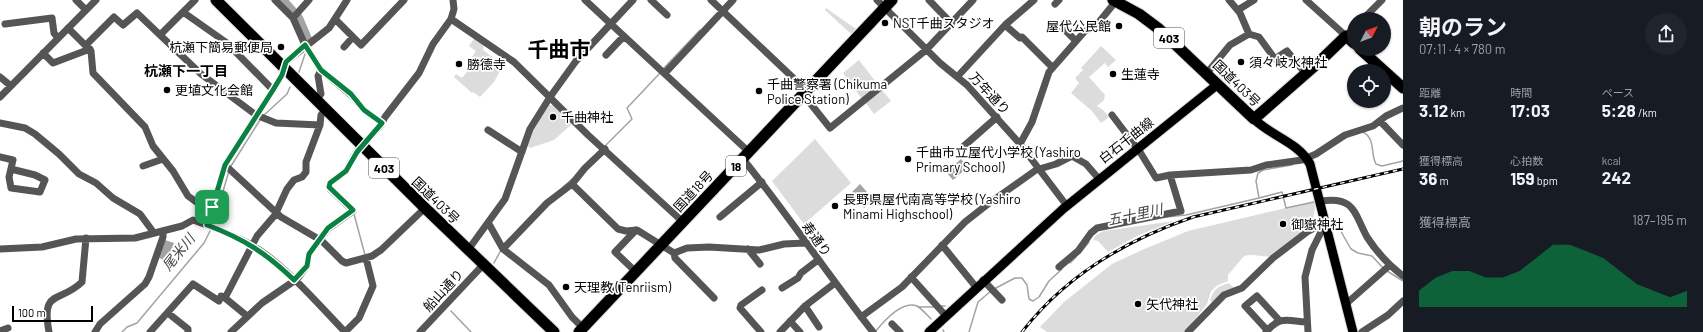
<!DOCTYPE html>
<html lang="ja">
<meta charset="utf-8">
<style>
body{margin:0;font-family:Barlow,"Noto Sans JP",sans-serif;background:#20242c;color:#f1f3f6;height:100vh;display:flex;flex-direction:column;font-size:15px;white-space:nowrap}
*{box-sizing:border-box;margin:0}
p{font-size:13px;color:#9ea1a6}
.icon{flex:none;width:22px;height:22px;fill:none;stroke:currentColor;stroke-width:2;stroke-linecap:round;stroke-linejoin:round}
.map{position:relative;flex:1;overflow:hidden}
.drawer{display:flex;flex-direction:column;background:#171b24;width:300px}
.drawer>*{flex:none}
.needle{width:26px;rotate:48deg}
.tools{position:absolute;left:1347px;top:12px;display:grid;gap:8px}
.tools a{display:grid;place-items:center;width:44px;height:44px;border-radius:50%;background:#171b24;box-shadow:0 1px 3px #0004;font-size:20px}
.scale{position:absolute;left:12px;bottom:10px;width:81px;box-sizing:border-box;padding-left:4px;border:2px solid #000;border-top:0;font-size:11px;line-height:14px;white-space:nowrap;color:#000;-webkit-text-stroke:3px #fff;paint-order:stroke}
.pin{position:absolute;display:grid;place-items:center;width:34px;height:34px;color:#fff;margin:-17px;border-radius:8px;box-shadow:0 2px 6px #0006}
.round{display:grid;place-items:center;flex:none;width:42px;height:42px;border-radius:21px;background:#20242c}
.headline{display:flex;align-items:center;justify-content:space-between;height:68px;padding:0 16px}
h1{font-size:22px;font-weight:700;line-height:30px}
.metrics{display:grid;grid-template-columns:repeat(3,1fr);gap:6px;height:68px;padding:4px 16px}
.metrics div{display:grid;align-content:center}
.metrics b{font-size:17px;font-weight:700}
.metrics small{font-size:11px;font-weight:400}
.metrics p{font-size:11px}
.chart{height:112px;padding:8px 16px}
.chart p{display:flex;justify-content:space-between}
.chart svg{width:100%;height:72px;margin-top:4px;fill:#0b8043;opacity:.7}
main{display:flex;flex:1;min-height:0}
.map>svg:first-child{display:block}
.green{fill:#dcdcdc}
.water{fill:#a3a3a3}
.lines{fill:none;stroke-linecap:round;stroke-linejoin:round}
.stream{stroke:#a3a3a3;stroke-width:1.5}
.river{stroke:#a3a3a3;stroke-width:10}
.major-casing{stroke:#dbdbdb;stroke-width:11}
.highway-casing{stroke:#dbdbdb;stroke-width:13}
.minor{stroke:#555;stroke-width:7}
.major{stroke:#000;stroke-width:9}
.highway{stroke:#000;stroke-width:11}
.rail-casing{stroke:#000;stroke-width:3}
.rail{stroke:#fff;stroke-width:1.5;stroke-dasharray:4.5;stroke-linecap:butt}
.route-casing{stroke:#fff;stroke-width:8}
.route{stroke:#0b8043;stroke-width:5}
.poi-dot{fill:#000;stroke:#fff;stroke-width:1.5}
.labels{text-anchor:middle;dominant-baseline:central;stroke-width:3.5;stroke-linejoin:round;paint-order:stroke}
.shield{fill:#fff;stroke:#4c4c4c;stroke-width:1}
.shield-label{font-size:12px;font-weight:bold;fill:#000}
.poi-label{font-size:13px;fill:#000;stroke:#fff;text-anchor:start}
.street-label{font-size:13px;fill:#000;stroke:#fff}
.neighbourhood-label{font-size:14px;font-weight:bold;fill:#000;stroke:#fff}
.water-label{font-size:14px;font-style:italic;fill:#444;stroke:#fff}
.town-label{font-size:21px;font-weight:bold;fill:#000;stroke:#fff}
</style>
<main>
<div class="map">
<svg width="1403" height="332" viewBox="0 0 1403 332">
<rect width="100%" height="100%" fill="#fff"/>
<path class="green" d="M826,8L856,29L851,34L825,10Z
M475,37L484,43L483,50L503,65L494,82L480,97L473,92L472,93L454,77L456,74L462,78L470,68L467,64L476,51L469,46Z
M1101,46L1116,60L1108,67L1105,63L1089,77L1105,95L1104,100L1097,106L1103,110L1109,117L1101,123L1092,111L1071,93L1079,83L1075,78L1083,70L1081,68Z
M859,60L879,86L862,99L843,73Z
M881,89L891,101L874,114L865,102Z
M549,105H554L573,123L554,140L530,148L528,146L533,131Z
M815,139L851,183L804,224L772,181Z
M1315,201C1316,208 1313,221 1309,228C1306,232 1280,252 1275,255C1265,259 1254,253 1244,256L1228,275V281L1218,285L1211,291L1207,304L1185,332H1047L1040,327L1064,302L1112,264L1142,250L1188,231Z
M1174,221L1137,236L1108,252L1098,241L1093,240L1096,235L1104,231Z
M1229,283L1235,289L1212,303L1210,300C1214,289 1218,286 1229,283Z"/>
<path class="water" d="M961,159L968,167L953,180L946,172Z
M860,184L874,200L864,208L852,192Z
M165,240L174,243L167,261L159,258Z"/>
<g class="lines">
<path class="stream" d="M663,69L700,30
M299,72L305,54
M263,116L287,94L290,87
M1363,132C1376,139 1370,153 1376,164L1382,166L1403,161
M604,147L632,119L627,108L661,72
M231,166L260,120
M563,187L572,179
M1259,198L1282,192L1286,208L1314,202
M354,214L365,255
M1166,217L1186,215L1259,198L1256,181L1258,173L1263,170L1292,165
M1331,222L1335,221L1351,249L1358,253L1372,256L1383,268
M213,225L229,171
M1080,253L1089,242
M494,263L501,250
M1070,263L1076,257
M1387,271L1403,281
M994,289L1015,278H1022L1027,285L1029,299L1033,301L1039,297L1049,281L1062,269
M940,306H945
M919,307H934
M451,311L471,332
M943,330L944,332
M122,332L127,327L137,323L204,243L211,229
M875,332C883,322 902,300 917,306C922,309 927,315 931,319
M969,332L978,302L991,291"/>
<path class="river" d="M282,0L298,18L307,39"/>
<g class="major-casing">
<path id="major" d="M1254,119C1271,136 1298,142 1310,164L1353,332
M929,332L1063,209L1218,84"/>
</g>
<g class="highway-casing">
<path id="highway" d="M216,0L425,208L554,332
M1113,0L1139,14L1159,29L1254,119L1319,62L1346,36L1354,43
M1360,49L1403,88
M579,332L892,0"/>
</g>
<path class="minor" d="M76,0L86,10
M275,0L293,18L305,45L321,70L351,95L364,110L382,123
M585,0L749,152
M651,0L667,15
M711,0L806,90V98L830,128L926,50L973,0
M877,0L940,63L967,85L1020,144L1067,206
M929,0L951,23
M1306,0L1346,36L1354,29
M1055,4L1059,0
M1238,10L1254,0
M183,12L227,43L273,90
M293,18L309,0
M335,19L361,45L404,0
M451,19L514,62L588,135L683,222
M1363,19L1382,0
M5,24L52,18L54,33L58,38
M1005,25L1020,38L1022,37L1052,67
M1061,26L1076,41
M68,28L91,51L93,73L145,127L153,146L173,171L188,196L199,204L212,207
M1249,34L1259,37L1275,59L1287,51L1306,74
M160,35L201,74L256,115L276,123L320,125
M86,45L114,17L123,25L137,13L160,35L195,0
M344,47L353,37
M43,53L53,63L90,49
M606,55L624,36
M665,73L733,0
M1207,73L1230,45L1249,34L1240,13L1229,0
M958,76L1005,25L1034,0
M0,77L11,86
M0,97L96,0
M316,100L321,94L318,76L321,70
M1112,115L1140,152L1156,178L1170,175L1251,170L1266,165L1302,160L1316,154L1345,135L1373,126L1386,116L1403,108
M1380,121L1403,145
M0,123L25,128L35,134L59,154L79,174L96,183L113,198L140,214L154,233
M488,130L522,152
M1020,144L1032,122L1049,72L1085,31L1095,27L1112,6L1114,0
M964,146L997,117
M0,157L13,160L9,177L11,188L40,192L45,180L35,175L11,169
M743,159C788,215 828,275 873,332
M225,165L281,217L322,241L342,261L346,263L372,256L381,250L425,208
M143,166L163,159
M572,184L618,229L626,231L637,230L674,253L687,248L709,247L759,250L784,244L805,243
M1321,201C1355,196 1354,213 1367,237C1376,251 1390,266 1403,276
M720,217L762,182
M489,224L503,249L549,285L572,317L583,328
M207,225L225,165L273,90L282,75L286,62L329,28L347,0
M636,230L615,252L636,272
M942,245L976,287
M0,249L42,247L76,239L135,238L182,226L193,220C213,227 234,235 253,246C284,264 320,306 345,332
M503,249L547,203L572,184L585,168L605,149
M748,249L760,264
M468,250L505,199L530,129L550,97L576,61L633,0
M674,253L675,258L714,298
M1059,267L1078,251L1091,233L1097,228L1181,211L1170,175
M911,277L946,316
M983,280L1002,300
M782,288L798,278L801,273L818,260
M1347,303L1390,265
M805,306L819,327
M168,313L188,329V332
M247,316L225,298L257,236L275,215L287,189L294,180L302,177L306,172V162L320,125L321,115L326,110
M861,317L902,287L965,222L988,204L1036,170L1056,164L1072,156L1086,164L1099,179
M790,321L800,332
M892,324L900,332
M1267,330L1245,306L1257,296L1279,320
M0,331L8,328
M49,332C41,288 59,304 82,282L86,238
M95,332L100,324L145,284L149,277L163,237V231
M150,332L193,284L219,301L221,296L225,298
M231,332L262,303L297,279L307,266L309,254L328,229L353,211L330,189L329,187L330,183L346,171L357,151L381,125L385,117L419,73L433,44L451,19L454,9L453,0
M345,332L359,318L373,286L366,258
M420,332L483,265
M761,332L740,308L741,305L762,290
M780,332L805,306L835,283
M1188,332L1224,295L1242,288L1273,258L1307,232L1326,222
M1266,332C1281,315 1287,321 1307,322
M1308,332L1305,277L1312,250L1326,222
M1362,332L1388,315L1403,301"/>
<use href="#major" class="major"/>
<use href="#highway" class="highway"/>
<g class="rail-casing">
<path id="rail" d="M1022,332C1066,275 1126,240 1193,217L1403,169"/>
</g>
<use href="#rail" class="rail"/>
</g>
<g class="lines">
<g class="route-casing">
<path id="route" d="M305,45L321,70L351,94L364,110L382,123L357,152L346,171L330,183L329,187L353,210L328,228L309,254L307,266L294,280C266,253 244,239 207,225L225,165L273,90L282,75L286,62Z"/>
</g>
<use href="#route" class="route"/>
</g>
<g class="poi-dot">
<circle cx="885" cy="23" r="4"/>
<circle cx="1119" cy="26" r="4"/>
<circle cx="281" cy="47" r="4"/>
<circle cx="1241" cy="62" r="4"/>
<circle cx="459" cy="64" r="4"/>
<circle cx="1113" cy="74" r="4"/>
<circle cx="167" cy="90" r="4"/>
<circle cx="759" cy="91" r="4"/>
<circle cx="553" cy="117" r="4"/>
<circle cx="908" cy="159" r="4"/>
<circle cx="835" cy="206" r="4"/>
<circle cx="1283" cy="224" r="4"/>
<circle cx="566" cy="287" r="4"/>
<circle cx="1138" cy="304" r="4"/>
</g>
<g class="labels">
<g class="shield">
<rect x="1154" y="28" width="30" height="20" rx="3"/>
<rect x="726" y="156" width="20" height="20" rx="3"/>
<rect x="369" y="158" width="30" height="20" rx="3"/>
</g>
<g class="shield-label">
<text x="1169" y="38">403</text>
<text x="736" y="166">18</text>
<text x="384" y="168">403</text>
</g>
<g class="poi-label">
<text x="893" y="23">NST千曲スタジオ</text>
<text x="1111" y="26" text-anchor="end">屋代公民館</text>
<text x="273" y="47" text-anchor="end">杭瀬下簡易郵便局</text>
<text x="1249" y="62">須々岐水神社</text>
<text x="467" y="64">勝德寺</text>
<text x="1121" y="74">生蓮寺</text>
<text x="767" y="84">千曲警察署 (Chikuma<tspan x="767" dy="15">Police Station)</tspan></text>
<text x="175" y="90">更埴文化会館</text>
<text x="561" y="117">千曲神社</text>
<text x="916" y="152">千曲市立屋代小学校 (Yashiro<tspan x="916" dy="15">Primary School)</tspan></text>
<text x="843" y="199">長野県屋代南高等学校 (Yashiro<tspan x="843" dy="15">Minami Highschool)</tspan></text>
<text x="1291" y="224">御嶽神社</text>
<text x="574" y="287">天理教 (Tenriism)</text>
<text x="1146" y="304">矢代神社</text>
</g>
<g class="street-label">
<text transform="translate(1237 83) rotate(44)">国道403号</text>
<text transform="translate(990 93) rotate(47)">万年通り</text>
<text transform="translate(1126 140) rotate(-38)">白石千曲線</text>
<text transform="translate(693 191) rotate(-47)">国道18号</text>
<text transform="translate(436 200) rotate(44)">国道403号</text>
<text transform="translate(817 239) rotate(54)">寿通り</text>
<text transform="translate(443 290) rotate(-47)">船山通り</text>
</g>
<g class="neighbourhood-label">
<text x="186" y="70">杭瀬下一丁目</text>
</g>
<g class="water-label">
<text transform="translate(1135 214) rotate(-12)">五十里川</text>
<text transform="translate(178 252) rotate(-51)">尾米川</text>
</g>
<g class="town-label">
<text x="559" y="48">千曲市</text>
</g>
</g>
</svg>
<div class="tools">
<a><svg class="needle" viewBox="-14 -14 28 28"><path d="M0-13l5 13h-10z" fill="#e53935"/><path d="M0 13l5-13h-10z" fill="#9ea1a6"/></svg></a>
<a><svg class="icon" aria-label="locate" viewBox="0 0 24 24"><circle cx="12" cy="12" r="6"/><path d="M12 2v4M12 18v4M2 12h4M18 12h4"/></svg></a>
</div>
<div class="scale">100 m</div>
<div class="pin" style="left:212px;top:207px;background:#1e9e55"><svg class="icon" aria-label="arrive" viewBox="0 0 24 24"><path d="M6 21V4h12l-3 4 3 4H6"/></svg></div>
</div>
<section class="drawer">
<div class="headline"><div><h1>朝のラン</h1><p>07:11 · 4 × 780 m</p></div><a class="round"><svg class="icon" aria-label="share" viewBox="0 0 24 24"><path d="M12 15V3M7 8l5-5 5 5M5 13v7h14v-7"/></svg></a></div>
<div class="metrics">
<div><p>距離</p><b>3.12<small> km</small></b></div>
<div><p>時間</p><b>17:03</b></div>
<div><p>ペース</p><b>5:28<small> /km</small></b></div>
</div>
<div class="metrics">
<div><p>獲得標高</p><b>36<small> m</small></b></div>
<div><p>心拍数</p><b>159<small> bpm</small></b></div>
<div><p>kcal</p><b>242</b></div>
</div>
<div class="chart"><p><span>獲得標高</span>187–195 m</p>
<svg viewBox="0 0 160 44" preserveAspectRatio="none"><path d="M0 44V34L10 26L20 22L30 22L40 26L50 26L60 22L70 14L80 6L90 6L100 10L110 14L120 22L130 30L140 34L150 38L160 34V44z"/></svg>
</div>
</section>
</main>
